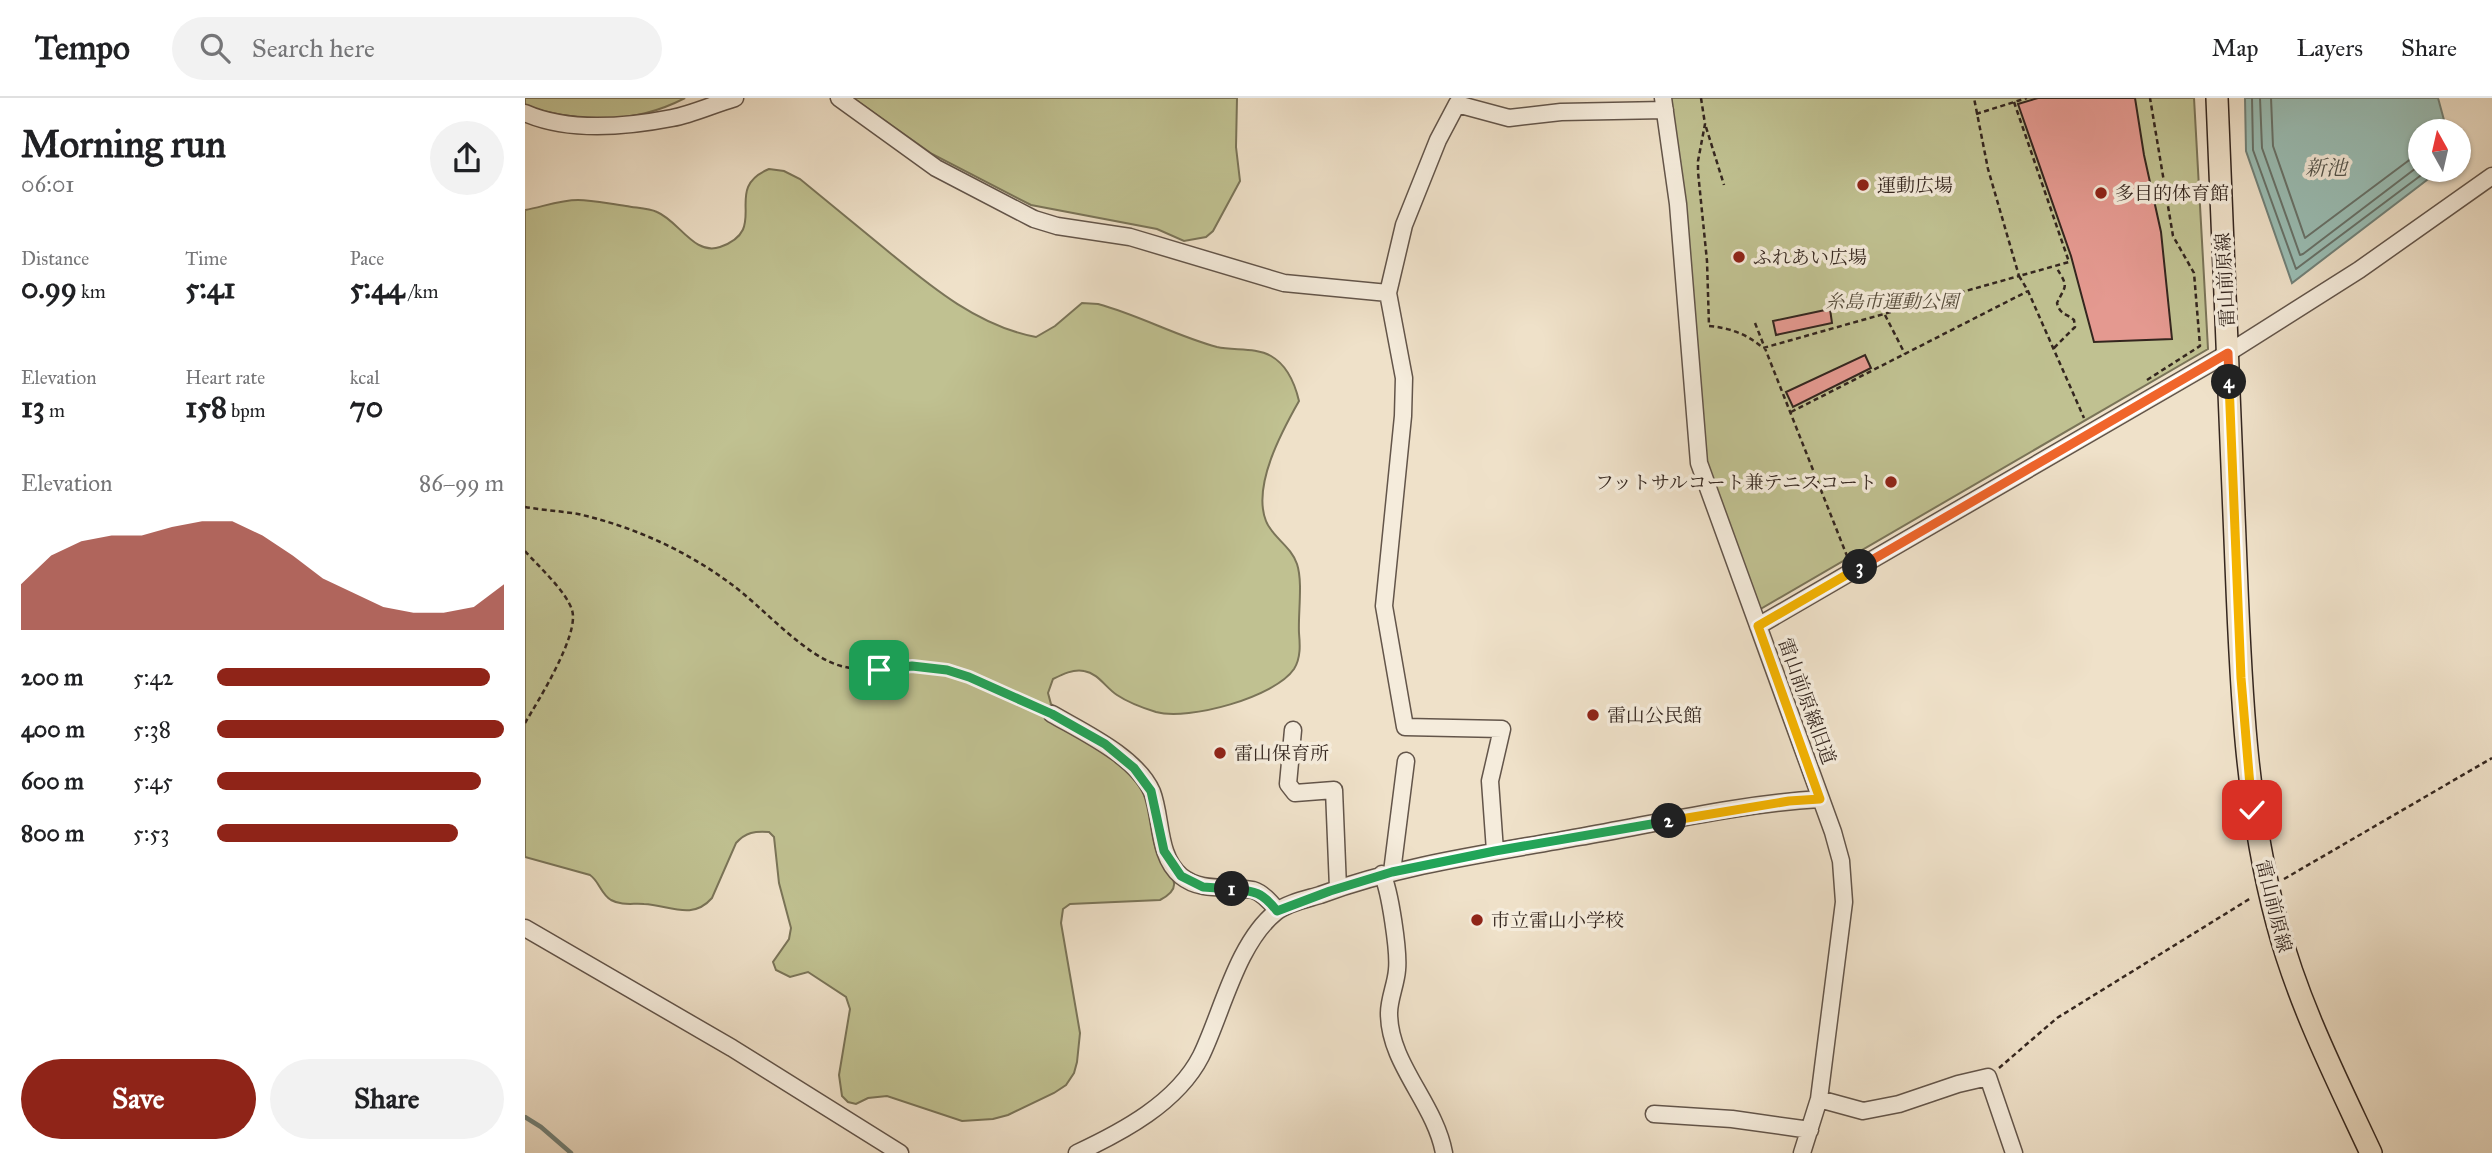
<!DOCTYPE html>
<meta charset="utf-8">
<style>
body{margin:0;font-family:"IM FELL Great Primer","Noto Serif JP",serif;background:#f2f2f2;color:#202124;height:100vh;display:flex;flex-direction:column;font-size:26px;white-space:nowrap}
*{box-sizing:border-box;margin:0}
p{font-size:23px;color:#757577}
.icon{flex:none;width:38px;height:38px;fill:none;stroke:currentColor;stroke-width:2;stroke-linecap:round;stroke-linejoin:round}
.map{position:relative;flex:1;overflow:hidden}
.details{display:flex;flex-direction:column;background:#fff;width:525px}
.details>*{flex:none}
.needle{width:46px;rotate:352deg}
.buttons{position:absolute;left:1883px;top:21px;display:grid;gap:14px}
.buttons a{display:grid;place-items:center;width:63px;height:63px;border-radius:50%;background:#fff;box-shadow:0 2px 5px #0004;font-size:35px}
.pin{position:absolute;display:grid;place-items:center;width:60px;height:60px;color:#fff;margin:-30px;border-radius:14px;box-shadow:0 4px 10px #0006}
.km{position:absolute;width:35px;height:35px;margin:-18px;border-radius:50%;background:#222;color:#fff;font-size:19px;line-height:35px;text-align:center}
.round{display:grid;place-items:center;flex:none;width:74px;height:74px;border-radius:37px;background:#f2f2f2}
.head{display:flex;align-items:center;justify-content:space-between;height:119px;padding:0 21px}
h1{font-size:38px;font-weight:800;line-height:52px}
.figures{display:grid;grid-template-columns:repeat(3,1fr);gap:10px;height:119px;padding:7px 21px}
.figures div{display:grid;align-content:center}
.figures b{font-size:30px;font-weight:800}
.figures small{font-size:19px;font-weight:400}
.figures p{font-size:19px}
.chart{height:196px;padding:14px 21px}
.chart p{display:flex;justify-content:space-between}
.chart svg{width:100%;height:126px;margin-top:7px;fill:#8f2418;opacity:.7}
.action{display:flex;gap:14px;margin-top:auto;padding:14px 21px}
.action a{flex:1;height:80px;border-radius:42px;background:#8f2418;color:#fff;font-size:28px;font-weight:800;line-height:80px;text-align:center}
.action a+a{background:#f2f2f2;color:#202124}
ul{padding:0 21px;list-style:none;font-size:23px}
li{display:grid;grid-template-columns:112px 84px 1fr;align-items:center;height:52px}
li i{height:18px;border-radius:9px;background:#8f2418}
header{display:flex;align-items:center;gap:42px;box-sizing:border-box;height:98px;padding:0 35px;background:#fff;border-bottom:2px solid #e0e0e0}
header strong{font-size:33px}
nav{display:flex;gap:38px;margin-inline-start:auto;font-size:24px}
.search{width:490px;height:63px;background:#f2f2f2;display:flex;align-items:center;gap:18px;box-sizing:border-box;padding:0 24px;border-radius:38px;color:#757577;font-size:26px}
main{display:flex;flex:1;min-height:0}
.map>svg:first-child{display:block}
.green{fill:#c0c191;stroke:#7a7458;stroke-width:2}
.water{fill:#9abeb5;stroke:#718179;stroke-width:2}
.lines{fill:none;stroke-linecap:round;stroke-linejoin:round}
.shore{stroke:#67726a;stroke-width:2}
.stream{stroke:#718179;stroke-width:4.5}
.building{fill:#e49990;stroke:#34261f;stroke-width:2}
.minor-casing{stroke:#63554a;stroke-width:19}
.major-casing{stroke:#34261f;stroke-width:24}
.path{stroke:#34261f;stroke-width:2.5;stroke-dasharray:5 3.5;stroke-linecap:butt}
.minor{stroke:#f5ecdc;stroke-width:16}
.major{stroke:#efe1c9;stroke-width:21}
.split-1-casing{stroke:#fff;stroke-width:14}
.split-2-casing{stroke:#fff;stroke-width:14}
.split-3-casing{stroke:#fff;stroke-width:14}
.split-4-casing{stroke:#fff;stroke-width:14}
.split-5-casing{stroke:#fff;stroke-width:14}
.split-1{stroke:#22a559;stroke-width:9}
.split-2{stroke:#22a559;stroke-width:9}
.split-3{stroke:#f5b400;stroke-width:9}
.split-4{stroke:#f0652b;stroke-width:9}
.split-5{stroke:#f5b400;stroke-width:9}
.poi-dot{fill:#8f2418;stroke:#f5ecdc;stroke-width:2.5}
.labels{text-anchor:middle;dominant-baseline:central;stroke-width:7;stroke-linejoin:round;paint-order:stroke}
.poi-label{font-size:19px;fill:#34261f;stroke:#f5ecdc;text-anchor:start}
.street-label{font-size:19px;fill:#34261f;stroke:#f5ecdc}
.park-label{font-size:19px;font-style:italic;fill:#574d3c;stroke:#f5ecdc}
.water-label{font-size:21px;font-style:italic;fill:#53544c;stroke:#f5ecdc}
</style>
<header>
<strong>Tempo</strong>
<div class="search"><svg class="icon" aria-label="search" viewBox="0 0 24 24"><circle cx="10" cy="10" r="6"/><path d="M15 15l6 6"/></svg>Search here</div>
<nav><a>Map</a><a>Layers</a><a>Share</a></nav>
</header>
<main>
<section class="details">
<div class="head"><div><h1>Morning run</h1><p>06:01</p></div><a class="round"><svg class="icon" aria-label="share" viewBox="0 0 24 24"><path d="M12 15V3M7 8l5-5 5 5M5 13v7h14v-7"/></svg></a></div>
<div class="figures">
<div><p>Distance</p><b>0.99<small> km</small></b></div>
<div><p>Time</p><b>5:41</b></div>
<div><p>Pace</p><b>5:44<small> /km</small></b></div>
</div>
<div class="figures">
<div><p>Elevation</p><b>13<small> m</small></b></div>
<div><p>Heart rate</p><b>158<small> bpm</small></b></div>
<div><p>kcal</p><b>70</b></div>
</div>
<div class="chart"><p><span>Elevation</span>86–99 m</p>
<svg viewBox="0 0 160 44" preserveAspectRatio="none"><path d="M0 44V28L10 18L20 13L30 11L40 11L50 8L60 6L70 6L80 11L90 18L100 26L110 31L120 36L130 38L140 38L150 36L160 28V44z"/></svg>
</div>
<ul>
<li><b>200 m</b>5:42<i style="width:95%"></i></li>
<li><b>400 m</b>5:38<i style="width:100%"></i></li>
<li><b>600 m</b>5:45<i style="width:92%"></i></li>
<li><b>800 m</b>5:53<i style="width:84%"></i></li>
</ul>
<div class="action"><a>Save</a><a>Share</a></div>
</section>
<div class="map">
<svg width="1967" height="1055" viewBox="0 0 1967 1055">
<rect width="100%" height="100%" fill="#efe1c9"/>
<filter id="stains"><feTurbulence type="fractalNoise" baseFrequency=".00286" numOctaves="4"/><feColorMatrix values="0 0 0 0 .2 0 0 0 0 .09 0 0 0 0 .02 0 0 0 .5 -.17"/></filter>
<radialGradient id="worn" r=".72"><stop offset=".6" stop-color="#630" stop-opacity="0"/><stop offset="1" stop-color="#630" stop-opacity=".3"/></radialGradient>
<path class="green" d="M0,0H160C108,27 55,25 0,8Z
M328,0H712L711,49L715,83L688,133L681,139L659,143L632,131L506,107L407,56Z
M1142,0H1669L1683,251L1232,513L1179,362Z
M244,71L259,73L275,81C303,104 331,127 359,150C404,187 452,228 511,239L530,228L557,205L573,206C614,217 651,238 692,249C709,253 730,249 746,258C762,267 770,286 774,303C757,333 727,388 741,423C747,439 766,448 772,466C778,484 773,515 774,535C775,546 776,560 769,571C750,599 664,623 631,614C618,610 604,605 592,597C581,590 573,575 559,573C548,571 538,576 528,581L523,595L526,606C548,620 608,674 619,696C628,714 625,736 632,754C639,774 665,786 635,802L545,806L538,811L536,825L555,935L552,964L549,975L541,987L529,995L483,1017L468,1021L437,1023L362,998L343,1000L331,1006L323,1004L317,998L314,977L325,911L321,899L283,874L265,879L251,872L248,864L264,841L266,830L254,785L249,739L244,734C230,733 221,734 211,745L187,800C167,823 144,807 119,806C108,805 97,808 86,802C76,796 74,783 65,777L0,759V112C17,109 35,102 53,102C68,102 85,106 101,108C111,110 123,110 132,114C154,123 169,158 195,149C247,131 195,91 244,71Z"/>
<path class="water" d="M1720,0H1913L1922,33H1895V72H1915L1767,185L1721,53Z"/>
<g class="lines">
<path class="shore" d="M1727,0L1728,52L1771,171L1903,72
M1735,0L1737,50L1775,157L1778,156L1895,67
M1746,0L1748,48L1780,140L1895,54"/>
<path class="stream" d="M0,1019L16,1029L46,1055"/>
</g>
<path class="building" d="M1513,0H1610L1619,57L1636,134L1647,241L1569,244L1546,158L1493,6Z
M1305,211L1307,225L1251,237L1248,223Z
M1340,257L1346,270L1268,309L1261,294Z"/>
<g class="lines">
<g class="minor-casing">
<path id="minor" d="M314,0L411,70L509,121L532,128L605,139L759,185L863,195
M1138,0L1153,106L1174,365L1308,734L1316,763L1319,804L1294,1001L1277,1055
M0,15C43,34 101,29 147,20C168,16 189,6 210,0
M1233,528L1703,255L1834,172L1967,78
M527,616C558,634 612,659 627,694C637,720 632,758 656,778C677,795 704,787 728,792C738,795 746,805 752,812
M768,632L763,686L770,695L809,692L813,790
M970,753L965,683L977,631L880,629L859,508L878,318L879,280L863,195L879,127L913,42L932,6L984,20L1036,14L1140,12
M867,774L881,663
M857,776C865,792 874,854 872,872C871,886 864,901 864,915C864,966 910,1005 919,1055
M0,830L207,950L375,1055
M1294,1001L1338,1013L1374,1006L1433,986L1463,979L1489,1055
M1129,1016L1207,1021L1285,1032
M552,1055C597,1034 652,1005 676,958C697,915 712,845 751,814C762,805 782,801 795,797C879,766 967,755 1054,739C1134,725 1214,706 1295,701"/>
</g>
<g class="major-casing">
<path id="major" d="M1692,0C1697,139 1704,278 1709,417C1715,554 1716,691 1752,825C1773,905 1811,980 1846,1055"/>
</g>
<path class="path" d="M1176,0L1180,26L1173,63V74L1182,163L1184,228C1205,230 1222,236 1238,250L1494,178L1463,71L1449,0
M1489,4L1544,164L1494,178L1503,193L1559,320
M1451,16L1502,0
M1181,29L1199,87
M1360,217L1380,256
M1230,225L1322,458
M1529,250L1550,229L1549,222C1541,215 1535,217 1532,205C1541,186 1544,190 1531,169
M1622,282L1675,248L1669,175L1648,138L1625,0
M1266,314L1503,193
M0,409C17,412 35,413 53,416C107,428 162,453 206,486C238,509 279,558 316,568C341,575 365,567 390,568C435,570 474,592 514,611
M0,453C14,469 41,493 47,512C55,536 13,603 0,625
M1759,781L1967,660
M1474,970L1532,920L1726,800"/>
<use href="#minor" class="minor"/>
<use href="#major" class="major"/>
</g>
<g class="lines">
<g class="split-1-casing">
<path id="split-1" d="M354,572L387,568L422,572L444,579L527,616L580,646L609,670L626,693L639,753L656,778L678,789L707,791"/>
</g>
<g class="split-2-casing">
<path id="split-2" d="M707,791C730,793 737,794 752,813L805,793L867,774L970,753L1144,723"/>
</g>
<g class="split-3-casing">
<path id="split-3" d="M1144,723L1264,703L1295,701L1233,528L1335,469"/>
</g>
<g class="split-4-casing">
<path id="split-4" d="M1335,469L1703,255L1704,284"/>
</g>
<g class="split-5-casing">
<path id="split-5" d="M1704,284L1716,580L1727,712"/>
</g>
<use href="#split-1" class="split-1"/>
<use href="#split-2" class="split-2"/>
<use href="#split-3" class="split-3"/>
<use href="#split-4" class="split-4"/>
<use href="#split-5" class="split-5"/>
</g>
<g class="poi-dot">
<circle cx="1338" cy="87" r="7"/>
<circle cx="1576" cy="95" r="7"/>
<circle cx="1214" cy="159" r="7"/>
<circle cx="1366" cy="384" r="7"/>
<circle cx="1068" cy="617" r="7"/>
<circle cx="695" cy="655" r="7"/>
<circle cx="952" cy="822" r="7"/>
</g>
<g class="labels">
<g class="poi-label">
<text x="1352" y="87">運動広場</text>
<text x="1590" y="95">多目的体育館</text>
<text x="1228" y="159">ふれあい広場</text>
<text x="1352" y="384" text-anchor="end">フットサルコート兼テニスコート</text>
<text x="1082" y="617">雷山公民館</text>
<text x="709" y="655">雷山保育所</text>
<text x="966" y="822">市立雷山小学校</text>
</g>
<g class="street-label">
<text transform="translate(1700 182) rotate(-93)">雷山前原線</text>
<text transform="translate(1282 603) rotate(70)">雷山前原線旧道</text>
<text transform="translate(1749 808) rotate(76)">雷山前原線</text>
</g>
<g class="park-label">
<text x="1367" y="203">糸島市運動公園</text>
</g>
<g class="water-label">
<text x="1801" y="70">新池</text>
</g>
</g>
<rect width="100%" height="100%" filter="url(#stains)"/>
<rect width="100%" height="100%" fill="url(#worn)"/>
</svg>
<div class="buttons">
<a><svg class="needle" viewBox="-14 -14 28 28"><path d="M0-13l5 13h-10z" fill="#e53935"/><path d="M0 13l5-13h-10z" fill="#757577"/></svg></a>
</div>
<div class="pin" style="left:354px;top:572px;background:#1e9e55"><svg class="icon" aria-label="arrive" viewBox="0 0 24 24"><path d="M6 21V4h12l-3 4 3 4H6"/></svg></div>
<div class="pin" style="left:1727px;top:712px;background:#d93025"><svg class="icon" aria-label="check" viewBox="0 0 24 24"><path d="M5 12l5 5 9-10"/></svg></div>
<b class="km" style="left:707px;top:791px">1</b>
<b class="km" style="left:1144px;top:723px">2</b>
<b class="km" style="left:1335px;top:469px">3</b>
<b class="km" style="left:1704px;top:284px">4</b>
</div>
</main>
